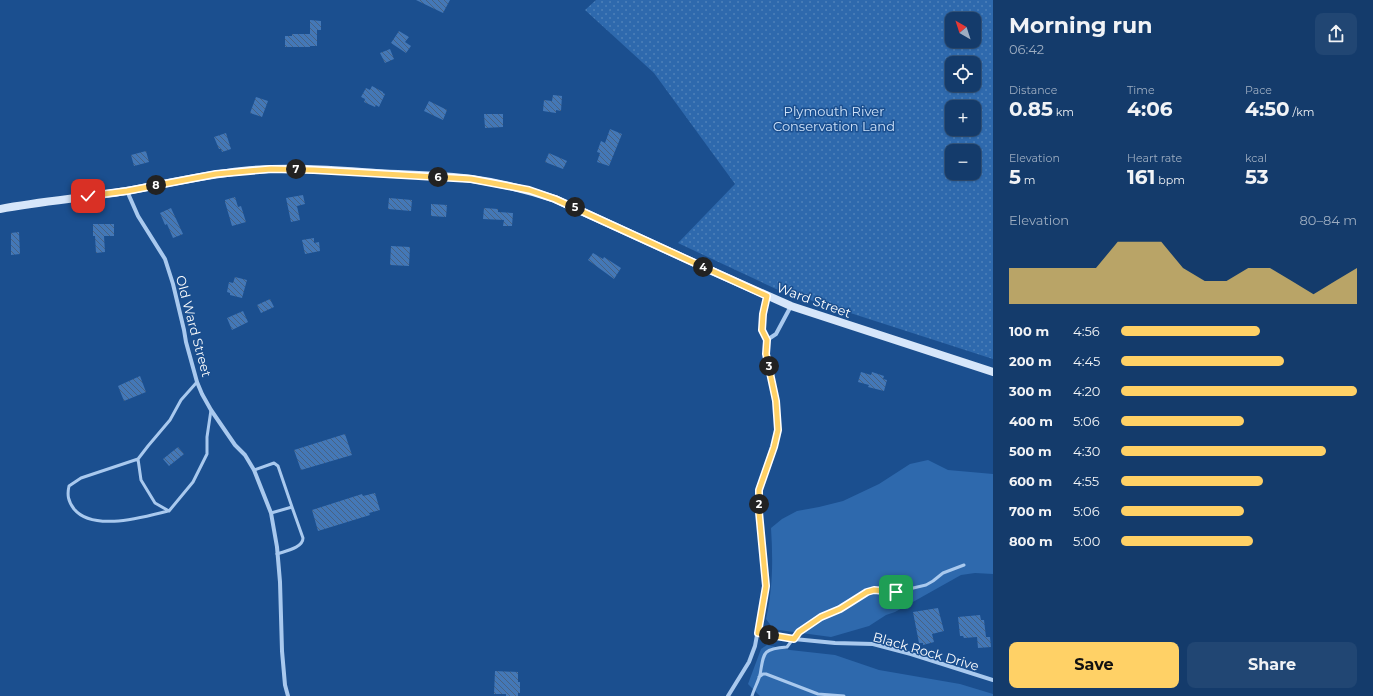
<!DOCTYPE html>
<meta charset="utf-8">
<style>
body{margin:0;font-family:Montserrat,sans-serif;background:#214673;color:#f1f3f6;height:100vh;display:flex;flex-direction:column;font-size:15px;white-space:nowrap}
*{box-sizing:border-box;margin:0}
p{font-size:13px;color:#9dadc1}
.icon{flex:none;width:22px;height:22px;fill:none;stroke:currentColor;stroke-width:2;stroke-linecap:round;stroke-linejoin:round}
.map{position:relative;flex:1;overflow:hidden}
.panel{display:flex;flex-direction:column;background:#143b6b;width:380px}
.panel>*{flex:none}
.needle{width:26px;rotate:321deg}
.controls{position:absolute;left:945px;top:12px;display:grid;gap:8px}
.controls a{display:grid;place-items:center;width:36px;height:36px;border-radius:8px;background:#143b6b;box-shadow:0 1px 3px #0004,0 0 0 1px #33557e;font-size:20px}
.pin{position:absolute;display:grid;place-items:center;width:34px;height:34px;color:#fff;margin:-17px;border-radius:8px;box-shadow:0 2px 6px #0006}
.km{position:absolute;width:20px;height:20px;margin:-10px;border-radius:50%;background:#222;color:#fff;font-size:11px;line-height:20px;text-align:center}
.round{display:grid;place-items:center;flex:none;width:42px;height:42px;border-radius:8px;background:#214673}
.head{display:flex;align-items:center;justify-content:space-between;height:68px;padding:0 16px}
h1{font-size:22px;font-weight:700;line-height:30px}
.metrics{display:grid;grid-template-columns:repeat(3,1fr);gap:6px;height:68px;padding:4px 16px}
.metrics div{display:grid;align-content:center}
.metrics b{font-size:20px;font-weight:700}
.metrics small{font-size:11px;font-weight:400}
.metrics p{font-size:11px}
.chart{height:112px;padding:8px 16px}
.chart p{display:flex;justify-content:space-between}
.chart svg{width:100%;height:72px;margin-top:4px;fill:#ffd166;opacity:.7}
.button{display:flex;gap:8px;margin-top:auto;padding:8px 16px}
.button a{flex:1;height:46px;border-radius:8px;background:#ffd166;color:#111;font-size:16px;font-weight:700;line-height:46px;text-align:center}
.button a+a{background:#214673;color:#f1f3f6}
ul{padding:0 16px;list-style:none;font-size:13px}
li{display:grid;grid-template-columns:64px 48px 1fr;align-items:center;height:30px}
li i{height:10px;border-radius:5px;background:#ffd166}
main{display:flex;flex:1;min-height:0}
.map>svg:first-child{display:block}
.grass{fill:#2e69ad}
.park{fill:url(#park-dots);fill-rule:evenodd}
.building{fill:url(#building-back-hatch)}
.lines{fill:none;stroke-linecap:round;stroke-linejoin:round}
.lane{stroke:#a9c9ee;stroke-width:3}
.street{stroke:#a9c9ee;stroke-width:4}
.secondary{stroke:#d6e6fa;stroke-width:8}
.route-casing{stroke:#fff;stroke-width:8}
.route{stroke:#ffd166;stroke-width:5}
.labels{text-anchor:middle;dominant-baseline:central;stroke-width:3;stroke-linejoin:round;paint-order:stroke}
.park-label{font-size:13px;fill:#cfe3fa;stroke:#1b4f8f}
.street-label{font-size:13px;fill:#fff;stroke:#1b4f8f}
</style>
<main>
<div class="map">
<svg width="993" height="696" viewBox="0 0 993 696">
<defs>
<pattern id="park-dots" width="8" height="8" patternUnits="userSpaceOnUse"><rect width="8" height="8" fill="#2e69ad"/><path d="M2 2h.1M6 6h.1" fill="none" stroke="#4d80b9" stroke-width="1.8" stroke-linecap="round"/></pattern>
<pattern id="building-back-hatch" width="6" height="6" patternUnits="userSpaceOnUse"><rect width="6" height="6" fill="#4478b7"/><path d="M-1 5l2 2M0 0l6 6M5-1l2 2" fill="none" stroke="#486282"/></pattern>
</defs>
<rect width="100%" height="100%" fill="#1b4f8f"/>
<path class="grass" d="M928,460L948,470L993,474V574L975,573L961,575L895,612L886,615L869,626L831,637L779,630L772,627L766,619C773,588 773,559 771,528L782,519L797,511L819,507L843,501L879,484L910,464Z
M767,645L790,650L835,655L879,670L960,684L993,694V696H760L748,684L761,649Z"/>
<path class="park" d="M596,0H993V359L776,289L678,243L735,184L654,73L585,10ZM952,19H974V41H952ZM952,63H974V85H952ZM952,107H974V129H952ZM952,151H974V173H952Z"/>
<path class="building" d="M416,0H450L443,13Z
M310,20L321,21V30H317V46H310V45V47H285V36H292V34H310Z
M399,31L409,37L405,42L411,46L406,53L391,43Z
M390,49L394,59L385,63L380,53Z
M372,86L383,92V93L385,94L379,107L376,105L375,107L364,102L365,99L361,97L366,88L370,90Z
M553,95L562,96L561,111L556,110V113L543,111L544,100L552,101Z
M256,97L268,101L262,117L250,113Z
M429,101L447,110L443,120L424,111Z
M484,114H503V127L485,128Z
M610,129L622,134L609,166L597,162L600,153L597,152L601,141L605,143Z
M226,133L231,149L222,152L221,149H219L214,137Z
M146,151L149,162L134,166L131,155Z
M549,153L567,161L563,169L545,162Z
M303,195L305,204L297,206L300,220L291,222L286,198Z
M235,197L238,207L241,206L246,222L232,226L225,202V200Z
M389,198L412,200L411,211L388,209Z
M431,204L447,205L446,217L431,216Z
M171,208L183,234L173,238L167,224L165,225L160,213Z
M484,208L498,209V212L513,213L512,226H503L504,220L483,219Z
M93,224H114V236H104L105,252L96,253L95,236H93Z
M19,232L20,254L11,255V233Z
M314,238V243L319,242L320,251L305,254L302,240Z
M391,246L410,247L409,266L390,265Z
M593,253L603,259L604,257L621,268L614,279L588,260Z
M235,277L247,280L242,298L230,295V293L227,292L229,282L233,283Z
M270,299L274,307L261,313L257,305Z
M243,311L248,322L232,330L227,318Z
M861,372L871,375L872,372L884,376L883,379L887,380L884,391L868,387L869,385L858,382Z
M140,376L146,392L124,401L118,386Z
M345,434L352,455L301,470L294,450Z
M178,447L184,454L169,466L163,459Z
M375,493L380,510L369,513L370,515L318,531L312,510L362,494L363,496Z
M938,608L944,631L932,634L934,642L923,645V643H919L913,612Z
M980,615L981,620H984L986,637H990L991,647L978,648L977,637L964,638L963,636H960L958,617Z
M495,671L518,672V682H520V693H518V696H506V694H494Z"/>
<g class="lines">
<path class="lane" d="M197,382L181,400L170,420L148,446L138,459L141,480L155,503L169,511L193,482L207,454V437L211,410
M138,459L81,478L69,486C67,495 68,501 74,509C93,532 143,517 168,511
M254,470L274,463L278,466L292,507
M271,513L292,507L303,538C303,548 285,551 277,554
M759,677L763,674H766L818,694L844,696
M752,696C754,689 758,682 760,675C764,652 762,649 787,647L799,631L821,617L841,609L867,592L874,591L896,592L926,585L933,581L943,573L964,565"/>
<path class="street" d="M127,191L138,216L165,259L173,284L184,330L186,342L197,382L202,394L211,410L235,445L245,455L254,470L271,513L277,547L280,582L282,651L285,685L288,696
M767,340L776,334L791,306
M758,633L794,639L835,643L873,644L911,654L993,680
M728,696L749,662L755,646L766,586L759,512V491L774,447L778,430L776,401L766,354L767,340L762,330L763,314L767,296"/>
<path class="secondary" d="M0,209C42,201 84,198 126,191C165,184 203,175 242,171C287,166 331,170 376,173C408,175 441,175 472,179C501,183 528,190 555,199L712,271L791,306L993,372"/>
</g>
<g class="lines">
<g class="route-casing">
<path id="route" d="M88,196L127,191L216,174L271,169L314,170L471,179L529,190L555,199L767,296L763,314L762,330L767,340L766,354L776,401L778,430L774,447L759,490V512L766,586L758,633L794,639L799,632L821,617L840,609L867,592L874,590L896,592"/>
</g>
<use href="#route" class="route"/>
</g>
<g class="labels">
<g class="park-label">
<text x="834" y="111">Plymouth River<tspan x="834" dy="15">Conservation Land</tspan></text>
</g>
<g class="street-label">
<text transform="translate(814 300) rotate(20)">Ward Street</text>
<text transform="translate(194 326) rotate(75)">Old Ward Street</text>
<text transform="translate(926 651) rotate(16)">Black Rock Drive</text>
</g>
</g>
</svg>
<div class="controls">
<a><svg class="needle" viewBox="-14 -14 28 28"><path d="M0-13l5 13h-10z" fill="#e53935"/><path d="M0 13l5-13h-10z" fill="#9dadc1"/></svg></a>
<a><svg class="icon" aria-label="locate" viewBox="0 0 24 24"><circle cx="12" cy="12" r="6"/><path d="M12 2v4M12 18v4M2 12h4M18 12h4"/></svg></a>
<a>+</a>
<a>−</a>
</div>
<div class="pin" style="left:896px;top:592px;background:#1e9e55"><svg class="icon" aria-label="arrive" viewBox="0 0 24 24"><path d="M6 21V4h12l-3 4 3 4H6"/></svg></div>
<div class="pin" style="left:88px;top:196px;background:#d93025"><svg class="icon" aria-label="check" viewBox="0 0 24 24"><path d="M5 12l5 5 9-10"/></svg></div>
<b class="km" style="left:769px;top:635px">1</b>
<b class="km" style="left:759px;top:504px">2</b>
<b class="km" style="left:769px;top:366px">3</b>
<b class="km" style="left:703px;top:267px">4</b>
<b class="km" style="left:575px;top:207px">5</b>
<b class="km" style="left:438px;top:177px">6</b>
<b class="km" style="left:296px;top:169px">7</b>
<b class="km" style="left:156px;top:185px">8</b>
</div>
<section class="panel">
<div class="head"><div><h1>Morning run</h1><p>06:42</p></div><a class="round"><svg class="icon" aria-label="share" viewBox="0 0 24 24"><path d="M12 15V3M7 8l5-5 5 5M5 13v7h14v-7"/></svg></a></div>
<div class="metrics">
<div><p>Distance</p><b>0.85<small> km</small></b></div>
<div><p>Time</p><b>4:06</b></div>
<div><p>Pace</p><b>4:50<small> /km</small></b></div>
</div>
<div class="metrics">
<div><p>Elevation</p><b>5<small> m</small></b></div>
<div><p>Heart rate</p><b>161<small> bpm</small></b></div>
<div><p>kcal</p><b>53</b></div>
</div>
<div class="chart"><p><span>Elevation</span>80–84 m</p>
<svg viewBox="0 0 160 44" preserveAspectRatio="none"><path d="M0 44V22L10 22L20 22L30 22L40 22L50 6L60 6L70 6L80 22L90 30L100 30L110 22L120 22L130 30L140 38L150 30L160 22V44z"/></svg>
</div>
<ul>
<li><b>100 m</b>4:56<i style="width:59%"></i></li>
<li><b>200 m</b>4:45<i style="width:69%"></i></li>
<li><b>300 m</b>4:20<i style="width:100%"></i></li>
<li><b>400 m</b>5:06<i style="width:52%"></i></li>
<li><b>500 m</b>4:30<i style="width:87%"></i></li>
<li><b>600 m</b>4:55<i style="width:60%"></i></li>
<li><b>700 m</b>5:06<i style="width:52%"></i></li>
<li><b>800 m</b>5:00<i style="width:56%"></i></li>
</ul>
<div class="button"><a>Save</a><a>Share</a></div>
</section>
</main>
